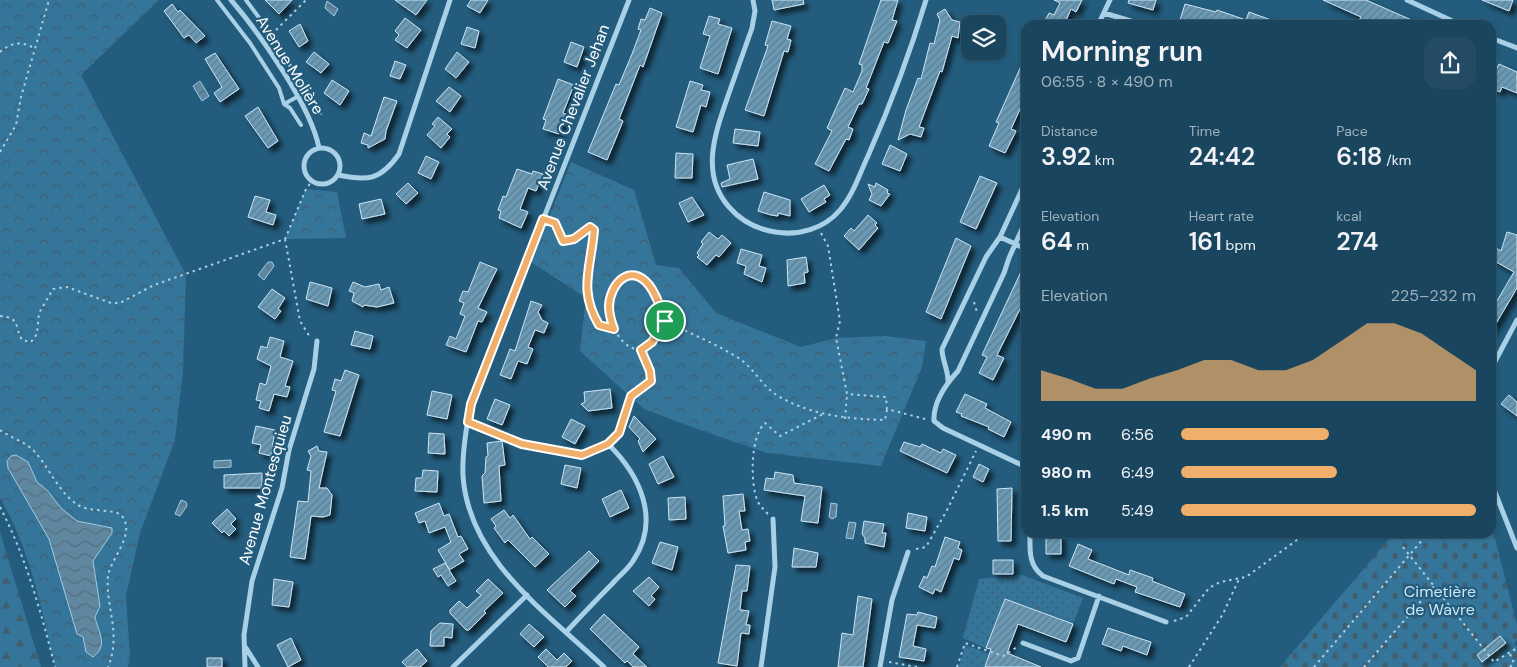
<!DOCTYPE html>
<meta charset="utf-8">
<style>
body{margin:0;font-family:"DM Sans",sans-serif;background:#234c64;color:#f1f3f6;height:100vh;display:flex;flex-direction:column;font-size:19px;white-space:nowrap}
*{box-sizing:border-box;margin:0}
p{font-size:16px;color:#9fb1bc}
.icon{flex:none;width:28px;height:28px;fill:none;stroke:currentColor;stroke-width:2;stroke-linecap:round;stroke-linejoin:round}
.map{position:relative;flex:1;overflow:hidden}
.panel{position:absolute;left:1021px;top:20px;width:475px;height:518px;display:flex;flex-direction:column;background:#1a455e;border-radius:15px;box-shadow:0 1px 4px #0004,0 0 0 1px #385d73}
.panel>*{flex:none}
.buttons{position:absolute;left:961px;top:15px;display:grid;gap:10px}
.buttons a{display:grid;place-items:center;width:45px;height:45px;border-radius:10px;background:#1a455e;box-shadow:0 1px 4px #0004,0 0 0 1px #385d73;font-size:25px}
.pin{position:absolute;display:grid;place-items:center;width:42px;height:42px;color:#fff;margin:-21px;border:2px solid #fff;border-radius:50%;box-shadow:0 1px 5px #0007}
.round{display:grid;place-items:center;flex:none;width:52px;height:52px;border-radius:15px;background:#234c64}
.head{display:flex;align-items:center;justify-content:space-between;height:85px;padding:0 20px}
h1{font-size:28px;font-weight:600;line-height:38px}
.figures{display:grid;grid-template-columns:repeat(3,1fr);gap:8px;height:85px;padding:5px 20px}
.figures div{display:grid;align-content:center}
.figures b{font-size:25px;font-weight:600}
.figures small{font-size:14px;font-weight:400}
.figures p{font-size:14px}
.chart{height:140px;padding:10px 20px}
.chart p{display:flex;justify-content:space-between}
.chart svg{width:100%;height:90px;margin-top:5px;fill:#f0b06b;opacity:.7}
ul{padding:0 20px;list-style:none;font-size:16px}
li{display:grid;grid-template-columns:80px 60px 1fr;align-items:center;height:38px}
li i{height:12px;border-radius:6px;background:#f0b06b}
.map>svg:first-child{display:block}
.grass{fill:url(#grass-dots)}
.forest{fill:url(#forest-firs)}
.cemetery{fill:url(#cemetery-stones)}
.park{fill:url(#park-crowns)}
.water{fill:url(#water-waves);stroke:#9ccde7}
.building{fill:url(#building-hatch);stroke:#cbe6f5;filter:url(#shadow)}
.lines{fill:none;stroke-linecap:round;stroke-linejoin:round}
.path{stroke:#a8d0e6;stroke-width:2;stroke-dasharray:2.5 4;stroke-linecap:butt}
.lane{stroke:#a8d0e6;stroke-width:4}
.street{stroke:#a8d0e6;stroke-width:5}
.route-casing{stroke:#fff;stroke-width:10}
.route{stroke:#f0b06b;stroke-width:6}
.labels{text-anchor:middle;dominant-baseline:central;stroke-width:4.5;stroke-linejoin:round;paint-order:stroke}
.street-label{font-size:16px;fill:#fff;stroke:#235c7d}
.park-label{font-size:16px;fill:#cbe6f5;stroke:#235c7d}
</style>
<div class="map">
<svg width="1517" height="667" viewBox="0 0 1517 667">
<defs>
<pattern id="grass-dots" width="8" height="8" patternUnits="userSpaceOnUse" patternTransform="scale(1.25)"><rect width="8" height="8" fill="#347599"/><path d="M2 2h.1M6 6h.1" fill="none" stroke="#415e6f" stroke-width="1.8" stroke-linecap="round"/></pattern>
<pattern id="forest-firs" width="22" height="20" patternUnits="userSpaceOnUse" patternTransform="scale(1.25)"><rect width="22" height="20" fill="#347599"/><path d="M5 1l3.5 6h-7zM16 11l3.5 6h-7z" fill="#415e6f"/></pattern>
<pattern id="cemetery-stones" width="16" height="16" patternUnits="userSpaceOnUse" patternTransform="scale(1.25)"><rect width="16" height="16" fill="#347599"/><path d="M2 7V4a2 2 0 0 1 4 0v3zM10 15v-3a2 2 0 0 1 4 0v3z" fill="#415e6f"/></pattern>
<pattern id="park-crowns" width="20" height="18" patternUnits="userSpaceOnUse" patternTransform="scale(1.25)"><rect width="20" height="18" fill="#347599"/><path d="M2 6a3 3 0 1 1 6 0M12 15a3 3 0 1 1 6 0" fill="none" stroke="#415e6f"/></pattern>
<pattern id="water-waves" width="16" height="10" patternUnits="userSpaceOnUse" patternTransform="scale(1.25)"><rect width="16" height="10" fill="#5f879f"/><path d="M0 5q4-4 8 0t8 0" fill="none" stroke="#576f7e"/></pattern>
<pattern id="building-hatch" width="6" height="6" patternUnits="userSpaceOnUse" patternTransform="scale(1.25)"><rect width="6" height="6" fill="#6999b4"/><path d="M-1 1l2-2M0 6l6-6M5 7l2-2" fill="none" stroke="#5f7e90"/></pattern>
<filter id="shadow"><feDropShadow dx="4.5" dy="4.5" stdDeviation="2.5" flood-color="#0009"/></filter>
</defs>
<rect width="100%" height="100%" fill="#235c7d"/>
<path class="grass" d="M1022,575L1083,598L1073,624L1005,599L986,648L963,638L979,579Z
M965,645L990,654L985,667H959Z"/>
<path class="forest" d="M0,532L41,667H0Z"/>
<path class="cemetery" d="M1491,523L1517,625V640L1514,643L1517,647V667H1280L1394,533L1491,532Z"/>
<path class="park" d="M0,0H159L81,75L186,275L183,371L175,440L140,533L126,596L130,656L128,667H55C42,610 30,549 0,498Z
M571,162L634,190L656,265L679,268L716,313L801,347L836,338L885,336L926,341L922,367L881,466L767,453L700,430L644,409L580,351L586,298L531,262Z
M306,189L337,192L346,238L285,239Z"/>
<path class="water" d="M327,1L338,9L334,16L325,8Z
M200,81L209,96L202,101L193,86Z
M268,262H272L274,266L264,280L258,275Z
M16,455L28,462L37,482L47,490L61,508L77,521L112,528V533L93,561L100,606L95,617C98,632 109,645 93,657L86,652L83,637L77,634L49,539L8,468L7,461L11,456Z
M231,460V467L214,468V461Z
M181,500L186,502L187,506L180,516L175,514Z
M831,503L837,504L836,517L832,519L829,517Z
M849,522L856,523L853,539L846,538Z"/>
<path class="building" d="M265,0H292L279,14Z
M395,0H427L416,15Z
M471,0H488L480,13L467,6Z
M772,0H803L804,4L774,10Z
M881,0H898L892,20L897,21L888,43L884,42L866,88L869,89L862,104H859L848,127L853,129L849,140L846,139L829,171L815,164L832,131L827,128L845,88L853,92L862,71V65L859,64Z
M1054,0H1082L1076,12L1071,9L1064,25H1043L1049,13L1054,15L1060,3Z
M1129,0H1156L1153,10L1128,3Z
M1323,0H1366L1423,25H1357L1361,17Z
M1482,0H1513L1509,11Z
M172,4L178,12L180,10L205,36L196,43L189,35L184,38L164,11Z
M1185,4L1216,12L1217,10L1246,20L1249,12L1285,25H1200L1180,20Z
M650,8L662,13L643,67L640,65L619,119L623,121L607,160L588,152L616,84L619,85L632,54L641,30L638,29L641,19L645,20Z
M945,9L952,20L960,22L958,38L952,36L942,72L940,71L919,127L924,128L921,137L910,134L898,140L906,110L918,78L921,79L930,43L934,44L940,20L937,14Z
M709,16L720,19L718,24L732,28L718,74L700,68L710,36L703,34Z
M405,18L421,30L407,48L395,40L399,35L395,31Z
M772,21L791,26L787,39L791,40L788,52L784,51L764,116L745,110L768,46L765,45Z
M300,24L308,41L299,47L289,31Z
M467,27L479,31L475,48L461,44Z
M571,42L584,47L577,67L564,62Z
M314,52L329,64L321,73L306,62Z
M457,52L469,62L456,78L445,69Z
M215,53L239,89L220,102L214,93L222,87L205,59Z
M1026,55V96L1011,129L1016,131L1005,153L989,146L999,123L996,122Z
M395,61L406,65L400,79L390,76Z
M1499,64L1517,72V93L1502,87L1500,92L1491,88V70L1495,72Z
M558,79L574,85L563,113L566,114L559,134L543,129L546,120L543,119Z
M332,80L349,91L340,105L324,93Z
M690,81L703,85L701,90L710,92L706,107L701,105L693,132L676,127Z
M449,87L461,96L450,112L436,101Z
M384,97L397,101L386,131L385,139L368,148V145L361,143L364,133L371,136Z
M258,107L278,141L268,148L245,116Z
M438,117L452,129L447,134L450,137L441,148L427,135L435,126L432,124Z
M735,129L760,132L758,146L733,143Z
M890,145L907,154L900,171L882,164Z
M676,153L693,154L692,178H675Z
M426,156L439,162L431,179L418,173Z
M753,159L758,179L722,187L721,183L730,179L727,165Z
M517,169L532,174L533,171L543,174L536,191L528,188L520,209L528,212L521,228L499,218L501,211L498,210L503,196L506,197Z
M980,176L997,183L976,229L960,222Z
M408,183L418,193L406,204L396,194Z
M876,183L888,190L887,193L890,194L881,206L869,200L872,194L868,184L875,187Z
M824,185L830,195L824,199L826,202L809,212L801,199Z
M764,192L790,200V216L778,213V216L771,215L758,211Z
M255,196L270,200L266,212L276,215L273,225L248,217Z
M692,197L704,215L688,222L679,203Z
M381,199L385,214L362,219L359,204Z
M868,215L877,223L875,225L878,228L859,250L844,236L851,228L854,231Z
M709,232L718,239L722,235L731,243L719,257L716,255L707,265L697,257L699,255L697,253L703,244L701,242Z
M1507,232L1517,235V288L1491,332V311L1514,272L1491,259V245L1501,251Z
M956,238L971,246L941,319L926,312Z
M741,249L762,255L759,266L766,268L762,282L744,274L746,266L737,263Z
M806,257L808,272L804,273L805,283L788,286L787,260Z
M1026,261V291L1020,304L1022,305L997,355L1004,358L993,380L979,373L987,357L982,355Z
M480,262L497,269L478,308L487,312L482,322L478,321L466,352L446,345L450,336L456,339L465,316L460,314L464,303L459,301L463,291L468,292Z
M310,282L332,288L328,306L306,299Z
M353,282L365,287L379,284L381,290L389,287L394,303L377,307L364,305L363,307L352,301L354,293L349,291Z
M272,289L285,298L278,309L281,311L275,319L258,307Z
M531,301L542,305L538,312L542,320L548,323L544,333L535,330L528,347L533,349L527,364L518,361L511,379L500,375L510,349L515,351Z
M355,331L373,336L370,349L351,345Z
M270,337L284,341L280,357L293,361L285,386L290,387L287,397L274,394L269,411L259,408L261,401L256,400L260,383L266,385L271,366L257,359L261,346L267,348Z
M345,370L359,375L340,436L324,432L336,391L332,390L335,379L341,381Z
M610,389L612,408L588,411L581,404L585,402L584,392Z
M432,391L452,395L447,419L427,415Z
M965,394L987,404L985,408L1011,422L1004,437L988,429L989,427L961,416L962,414L956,412Z
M1509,395L1517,402V416L1501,404Z
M495,399L510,405L502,425L487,419Z
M634,416L656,439L643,452L638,441L640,439L629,427Z
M571,419L585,426L575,444L562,437Z
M256,426L275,430L271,456L259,453L261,445L252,443Z
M429,433L444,434L445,454L428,453Z
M502,441L505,465L499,466L501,501L484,503L482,476L485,473L486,457L488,456L487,443Z
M904,442L920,447L922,444L941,453L943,449L956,455L947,473L900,451Z
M317,446L319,451L327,452L319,488H327L332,495L330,515L323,517L311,516L305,559L290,557L298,501L308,502L311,471L307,470L311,456L308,451Z
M663,456L674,477L658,484L649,464Z
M979,464L989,469L983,482L973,477Z
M565,465L581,468L577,488L561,484Z
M423,470L438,471L437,492L415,491L416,478H422Z
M775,472L793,475L794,483L822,487L818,523L801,521L805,496L764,490L766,478L774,479Z
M262,473V488H224V475Z
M1012,488L1011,541H998L997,489Z
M621,490L629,508L610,517L602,499Z
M743,494L745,511H739L742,530L748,529L750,541L745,542L746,550L728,553L723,526H725L723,496Z
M685,497L686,519L669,520L668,498Z
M439,503L444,516L449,514L458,537L461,536L468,549L459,554L464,561L449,570L456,581L448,586L441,575L438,577L433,569L445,563L449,569L438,550L451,542L445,527L429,533L425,521L419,523L415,513Z
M227,509L236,519L231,524L236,529L229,536L224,531L222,533L212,523Z
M504,510L510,518L513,515L530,539L532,537L549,554L535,567L508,540L505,543L494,528L496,526L491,519Z
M908,513L927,517L925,531L906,528Z
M864,521L884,524L882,533H886L884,547L865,543V538L862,534Z
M1061,534V554H1046V535Z
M945,537L960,542L958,548L962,550L959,560L954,558L941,592L935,589L933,594L919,587L924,576L927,578L932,566L935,567Z
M660,542L678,547L672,570L652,563Z
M1078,544L1092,550L1088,559L1129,575L1130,570L1153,578L1152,581L1185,594L1180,607L1135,592L1137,587L1116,579L1114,584L1069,566Z
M794,548L818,553L816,567H792Z
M589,551L599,561L570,591L576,596L565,607L547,590Z
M993,560H1013V574H993Z
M736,565L750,566L747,591H742L740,610L749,611L746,625H750L749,634L741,633L737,666L718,663Z
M649,577L659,587L651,596L655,599L649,606L633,591Z
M274,579L293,582L289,607L272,605Z
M488,579L503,593L484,611L486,613L469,630H466L450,613V610L459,601L467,608L481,595L476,591Z
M858,596L872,599L863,667H838L842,633L853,635Z
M1005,599L1073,624L1066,642L1018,624L1007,653L1041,667H985L991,649L986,648Z
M918,612L937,617L935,628L917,625L913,646L926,649L924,661L899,657L907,614L917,615Z
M604,614L639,647L633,654L647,667H633L627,661L625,663L590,629Z
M440,623L453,624L452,638L444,637V646H430L431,631Z
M529,624L544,637L534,647L520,634Z
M1108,628L1151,642L1147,655L1123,646L1121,651L1102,644Z
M1500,636L1506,643L1482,662L1477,655Z
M291,638L301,660L288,667L277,645Z
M417,649L427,661L420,667H407L402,662Z
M546,649L557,660L564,653L572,661L566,667H548L538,657Z
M207,658H222V667H207Z"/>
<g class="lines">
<path class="path" d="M276,30L306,0
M0,52C12,42 21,41 34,48
M0,152L16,125L21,97L49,0
M550,221L555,223L563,241L568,242L589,227L594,230C591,268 578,290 599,325L614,329
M821,233L828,246L840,321L836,338L847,394L886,397L887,409L925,419
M285,239L300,321L310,337
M974,302L977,312
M0,316C21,318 14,326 22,340L31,342L37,334L39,313L53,289L67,287L111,303H120L154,285L285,239L306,189L312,181
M665,321L652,341L643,350C633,350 625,345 620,338C587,297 637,230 665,321C689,333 717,344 740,359C753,368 761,384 775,394C808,415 847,419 885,420L887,409
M845,419L847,394
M476,426L522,443L582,455L600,447
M0,430C11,438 26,442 35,452C50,469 59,493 78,505C90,513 115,508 122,516C136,534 111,558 108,576C105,606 122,634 108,667
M614,438L619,433L631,396L652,379L641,350
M0,507C26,557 41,612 55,667
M768,514C764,510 761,507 758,502C750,485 750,436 765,423L780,436L823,414
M1403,547L1494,662L1517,648
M916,549L926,547L947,510L976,451
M1174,621L1186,617L1209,588L1220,582L1246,577L1308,532
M889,662L917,667
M957,667L965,643L1003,656L1017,647
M1189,667L1223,614L1239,579
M1314,667L1429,532
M1364,667L1434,586
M1510,667L1514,663L1510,654"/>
<path class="lane" d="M217,0L250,43L279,88L284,104L290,108L301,125
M246,0L271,34L303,87L312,96L320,113
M284,104L308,91"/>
<path class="street" d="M231,0C260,34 311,106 319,148
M753,0L755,11L752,28C744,50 737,71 729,93C716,131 699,173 729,207C741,221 756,229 775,232C798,236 824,229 840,210C853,195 859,175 868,156C890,106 910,53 926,0
M1407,0L1461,25
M1104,13L1144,25
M1098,25L1110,0
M1491,38L1517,48
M304 166a18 18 0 1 1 36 0a18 18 0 1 1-36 0Z
M338,175C367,181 380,181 399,154L450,0
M1026,220L1009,258L1004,273L958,371C946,384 933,403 934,421L943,428L1026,467
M1000,237L1026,249
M1491,369L1517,320
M948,381C948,369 942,360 942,349L986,257L1000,237L1023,187L1026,174
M1491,482L1517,548
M1030,532C1030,550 1028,565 1043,576L1166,622
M567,631C582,615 597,599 612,584C619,576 628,569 633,561C661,520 640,475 608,444
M1023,643L1071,661L1078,658L1099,596
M246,648L258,667
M245,667L244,635L252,581L282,488L289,450L314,369L317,341
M453,667L527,595
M604,667C548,613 469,561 463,476C462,452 466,428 471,404L629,0
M761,667L775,567L773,519
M880,667L892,600L908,552"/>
</g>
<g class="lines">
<g class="route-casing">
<path id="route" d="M543,219L555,223L563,241L574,239L590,227L594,230C591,268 578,290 599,325L614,329C611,321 609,314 609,306C610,284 630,262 649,285C657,295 661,309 665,321L652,342L641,350L650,371L651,381L631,396L619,433L608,444L582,455L522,444L468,422L471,404Z"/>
</g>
<use href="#route" class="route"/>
</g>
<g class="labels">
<g class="street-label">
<text transform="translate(290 65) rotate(58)">Avenue Molière</text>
<text transform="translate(573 107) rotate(-69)">Avenue Chevalier Jehan</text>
<text transform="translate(265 490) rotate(-74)">Avenue Montesquieu</text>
</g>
<g class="park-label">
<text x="1440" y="591">Cimetière<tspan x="1440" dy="18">de Wavre</tspan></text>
</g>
</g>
</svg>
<div class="buttons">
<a><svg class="icon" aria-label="layers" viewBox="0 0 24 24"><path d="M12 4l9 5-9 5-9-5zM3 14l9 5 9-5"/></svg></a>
</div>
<div class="pin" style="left:665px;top:321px;background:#1e9e55"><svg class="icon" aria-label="arrive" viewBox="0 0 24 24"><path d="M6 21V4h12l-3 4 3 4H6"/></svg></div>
<section class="panel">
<div class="head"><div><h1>Morning run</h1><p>06:55 · 8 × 490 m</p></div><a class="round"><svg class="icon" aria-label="share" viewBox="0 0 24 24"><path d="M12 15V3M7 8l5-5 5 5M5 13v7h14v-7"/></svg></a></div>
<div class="figures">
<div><p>Distance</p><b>3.92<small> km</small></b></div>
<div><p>Time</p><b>24:42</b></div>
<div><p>Pace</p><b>6:18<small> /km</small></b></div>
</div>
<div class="figures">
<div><p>Elevation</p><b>64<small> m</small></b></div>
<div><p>Heart rate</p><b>161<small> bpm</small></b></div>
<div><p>kcal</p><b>274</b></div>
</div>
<div class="chart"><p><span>Elevation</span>225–232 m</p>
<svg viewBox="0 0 160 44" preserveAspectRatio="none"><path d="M0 44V29L10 33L20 38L30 38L40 33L50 29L60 24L70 24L80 29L90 29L100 24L110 15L120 6L130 6L140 11L150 20L160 29V44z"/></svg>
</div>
<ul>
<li><b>490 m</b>6:56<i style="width:50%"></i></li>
<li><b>980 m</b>6:49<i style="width:53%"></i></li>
<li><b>1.5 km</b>5:49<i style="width:100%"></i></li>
</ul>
</section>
</div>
